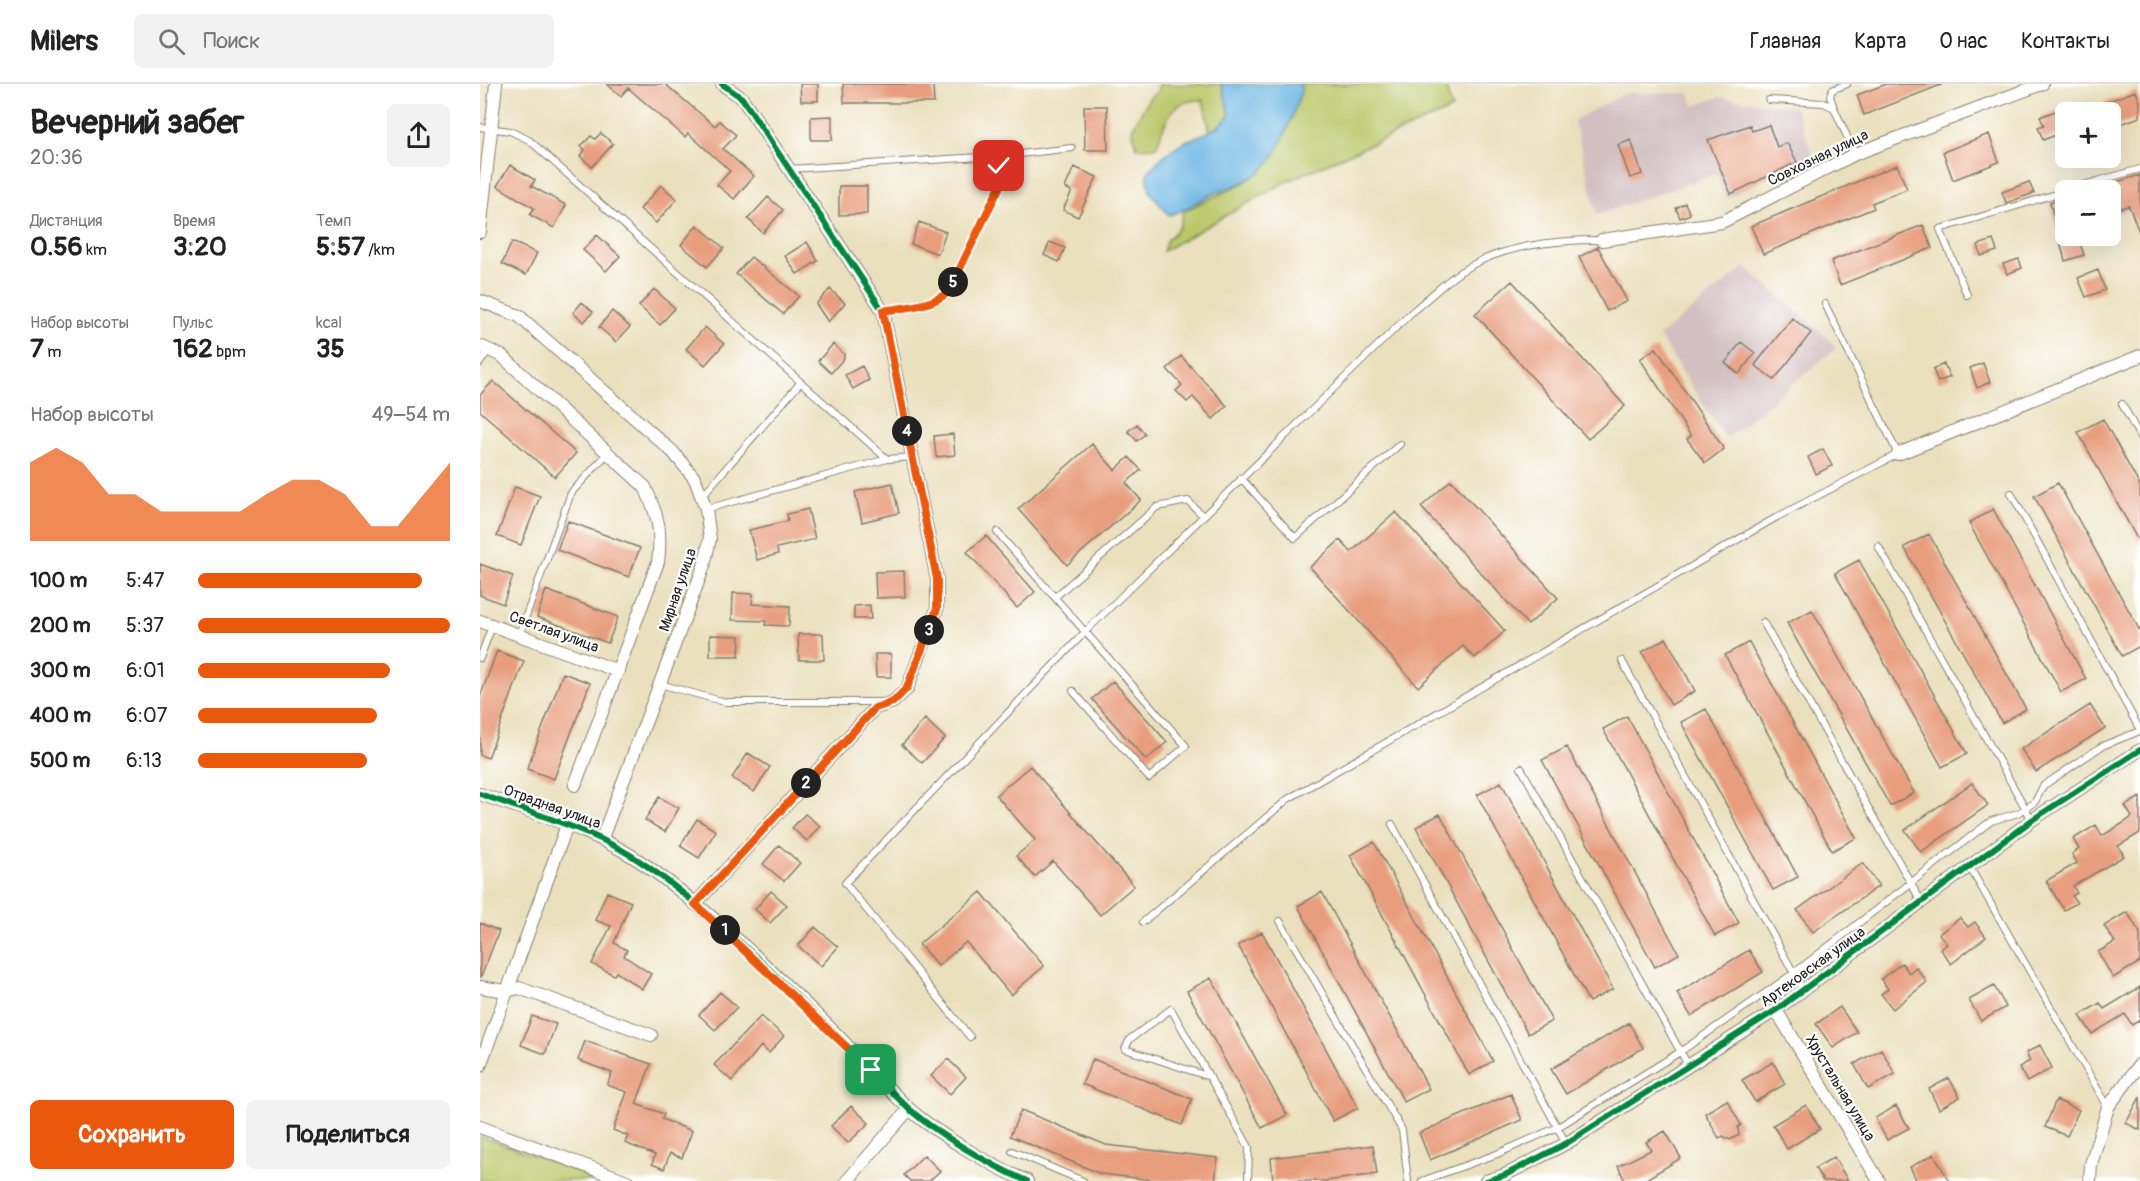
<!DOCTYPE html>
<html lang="ru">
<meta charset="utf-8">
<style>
body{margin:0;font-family:Pangolin,sans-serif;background:#f2f2f2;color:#222;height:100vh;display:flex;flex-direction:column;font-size:22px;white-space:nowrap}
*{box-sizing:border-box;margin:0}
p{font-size:20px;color:#767676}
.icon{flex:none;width:33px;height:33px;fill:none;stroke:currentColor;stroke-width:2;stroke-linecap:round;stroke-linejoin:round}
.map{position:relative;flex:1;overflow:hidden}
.panel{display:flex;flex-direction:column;background:#fff;width:480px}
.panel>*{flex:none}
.fabs{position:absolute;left:1575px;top:18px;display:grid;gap:12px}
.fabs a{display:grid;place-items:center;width:66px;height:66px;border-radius:9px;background:#fff;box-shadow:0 6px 24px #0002;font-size:30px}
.pin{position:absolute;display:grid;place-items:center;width:51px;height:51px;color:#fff;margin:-26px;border-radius:12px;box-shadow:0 3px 9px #0006}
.km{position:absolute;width:30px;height:30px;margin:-15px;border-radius:50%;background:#222;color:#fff;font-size:16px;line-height:30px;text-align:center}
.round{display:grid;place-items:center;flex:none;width:63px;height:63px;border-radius:9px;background:#f2f2f2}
.head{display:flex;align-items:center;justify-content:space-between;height:102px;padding:0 30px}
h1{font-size:33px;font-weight:700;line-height:45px}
.stats{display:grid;grid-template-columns:repeat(3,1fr);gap:9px;height:102px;padding:6px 30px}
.stats div{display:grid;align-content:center}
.stats b{font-size:26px;font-weight:700}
.stats small{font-size:16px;font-weight:400}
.stats p{font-size:16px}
.chart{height:168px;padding:12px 30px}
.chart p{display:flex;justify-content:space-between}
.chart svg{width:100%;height:108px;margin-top:6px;fill:#ea580c;opacity:.7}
.action{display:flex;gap:12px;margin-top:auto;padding:12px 30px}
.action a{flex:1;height:69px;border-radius:9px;background:#ea580c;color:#fff;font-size:24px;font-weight:700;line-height:69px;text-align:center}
.action a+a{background:#f2f2f2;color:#222}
ul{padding:0 30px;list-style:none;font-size:20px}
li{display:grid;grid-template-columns:96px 72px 1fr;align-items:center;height:45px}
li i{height:15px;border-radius:8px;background:#ea580c}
header{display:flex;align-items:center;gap:36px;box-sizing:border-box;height:84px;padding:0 30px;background:#fff;border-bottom:2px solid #e0e0e0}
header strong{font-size:28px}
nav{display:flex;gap:33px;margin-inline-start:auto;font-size:21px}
.search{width:420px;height:54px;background:#f2f2f2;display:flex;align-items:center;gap:15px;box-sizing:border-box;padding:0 21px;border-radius:9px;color:#767676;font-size:22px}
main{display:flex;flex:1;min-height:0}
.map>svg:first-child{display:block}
.industrial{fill:#d2bfc1}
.green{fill:#bac86a;stroke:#6b7243;stroke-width:1.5}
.water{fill:#67b4e1;stroke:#42687e;stroke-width:1.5}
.building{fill:#e89e7e}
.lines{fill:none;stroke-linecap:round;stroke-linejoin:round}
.lane-casing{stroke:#847e6d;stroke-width:8}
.street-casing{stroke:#847e6d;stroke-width:14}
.lane{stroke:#fff;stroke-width:6}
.street{stroke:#fff;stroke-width:12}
.cycleway-casing{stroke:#fff;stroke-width:10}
.cycleway{stroke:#00873e;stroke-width:6}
.route-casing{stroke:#fff;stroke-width:12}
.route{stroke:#ea580c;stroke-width:8}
.labels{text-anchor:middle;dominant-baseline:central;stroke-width:4.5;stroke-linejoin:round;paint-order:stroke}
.street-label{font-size:15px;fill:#1c1c1c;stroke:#fff}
</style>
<header>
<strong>Milers</strong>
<div class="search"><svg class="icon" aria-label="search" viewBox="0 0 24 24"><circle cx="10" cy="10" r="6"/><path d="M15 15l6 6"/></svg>Поиск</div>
<nav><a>Главная</a><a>Карта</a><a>О нас</a><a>Контакты</a></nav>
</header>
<main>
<section class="panel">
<div class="head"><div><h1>Вечерний забег</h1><p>20:36</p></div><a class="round"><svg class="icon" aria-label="share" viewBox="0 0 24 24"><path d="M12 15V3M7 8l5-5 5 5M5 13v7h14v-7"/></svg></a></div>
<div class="stats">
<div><p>Дистанция</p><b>0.56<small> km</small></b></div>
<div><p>Время</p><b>3:20</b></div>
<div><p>Темп</p><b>5:57<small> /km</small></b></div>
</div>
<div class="stats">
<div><p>Набор высоты</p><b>7<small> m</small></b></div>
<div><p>Пульс</p><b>162<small> bpm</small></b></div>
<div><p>kcal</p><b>35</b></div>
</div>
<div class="chart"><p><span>Набор высоты</span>49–54 m</p>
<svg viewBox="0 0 160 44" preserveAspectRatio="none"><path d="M0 44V12L10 6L20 12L30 25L40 25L50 32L60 32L70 32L80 32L90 25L100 19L110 19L120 25L130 38L140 38L150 25L160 12V44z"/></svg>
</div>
<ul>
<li><b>100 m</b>5:47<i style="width:89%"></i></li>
<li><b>200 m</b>5:37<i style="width:100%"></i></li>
<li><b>300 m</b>6:01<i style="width:76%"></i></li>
<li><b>400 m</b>6:07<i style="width:71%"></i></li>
<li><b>500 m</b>6:13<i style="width:67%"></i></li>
</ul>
<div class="action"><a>Сохранить</a><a>Поделиться</a></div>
</section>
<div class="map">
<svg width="1660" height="1097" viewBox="0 0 1660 1097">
<rect width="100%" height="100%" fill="#fff"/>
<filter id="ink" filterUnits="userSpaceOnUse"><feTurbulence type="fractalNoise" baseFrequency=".0167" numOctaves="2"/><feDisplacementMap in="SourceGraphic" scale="12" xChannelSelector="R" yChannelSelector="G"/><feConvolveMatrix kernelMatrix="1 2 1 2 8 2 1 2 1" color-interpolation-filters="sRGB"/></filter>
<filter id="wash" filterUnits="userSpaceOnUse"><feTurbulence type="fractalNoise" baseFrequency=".008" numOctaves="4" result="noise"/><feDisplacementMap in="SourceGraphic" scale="24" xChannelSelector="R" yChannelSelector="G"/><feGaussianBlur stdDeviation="1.35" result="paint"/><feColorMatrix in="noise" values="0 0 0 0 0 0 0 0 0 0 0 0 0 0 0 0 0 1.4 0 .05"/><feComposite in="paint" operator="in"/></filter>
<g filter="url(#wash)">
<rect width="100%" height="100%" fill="#ebe0be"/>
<path class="industrial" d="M1146,9H1209L1214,22L1239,13L1315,24L1333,71L1246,115L1237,89L1117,131L1094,36Z
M1660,91V123L1631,132L1630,106H1608Z
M1265,183L1352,258L1355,265L1246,355L1179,252Z"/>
<path class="green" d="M678,0H741L750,30L745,38L730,48L723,16C689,15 687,36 676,63L657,64L652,45L670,13L678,7Z
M819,0H965L972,25L807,97L683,167L687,156L699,144L703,128C726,114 761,104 781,87C792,77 814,21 822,4Z
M0,1052L125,1097H0Z"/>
<path class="water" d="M741,0H819L822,4C815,26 799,72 781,87C766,99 748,104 731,111C716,118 705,127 689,131L670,108L667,90C675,78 690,66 702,59C719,50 739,48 750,30Z"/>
<g id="blocks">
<path class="building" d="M127,0H185L235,42L240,37L256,51L243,65L274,92L254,115L237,101L250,87L208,49L205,53L148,4L141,12Z
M320,0H338V17H321Z
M363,0H453L454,19H364Z
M1406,0H1460L1461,1L1384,31L1377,11Z
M1656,7L1660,18V33L1630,44V28H1626L1623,19Z
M604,22H627L628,66H605Z
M1583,24L1586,47L1563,56L1558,43L1564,41L1560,33Z
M352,32V56H331V33Z
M1270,41L1272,47L1289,41L1297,63L1307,59L1317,78L1251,110L1228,56Z
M121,49L133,60L112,83L100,72L105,66L101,62L111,52L115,55Z
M1509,50L1519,78L1473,96L1463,68Z
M1151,56L1162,90L1150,94L1138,61Z
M30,81L55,96L51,102L86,121L74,144L50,131L54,124L17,102Z
M1417,81L1427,105L1392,119L1394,124L1283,170L1271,142Z
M594,83L617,93L598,133L583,126L592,107L585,104Z
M1660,91V148H1659L1649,122L1630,127V100Z
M1549,98L1554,109L1526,119L1522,108Z
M181,101L197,115L176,139L160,125Z
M359,102H387V130L359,131Z
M288,113L303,126L283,149L268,135Z
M1586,113V158L1598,154L1604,171L1585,177L1570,118Z
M1205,119L1210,130L1200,134L1196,124Z
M439,138L466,148L458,170L431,160Z
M217,141L244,164L227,183L201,161Z
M1443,141L1452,164L1360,201L1351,177Z
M117,151L140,172L126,187L103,166Z
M1513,156L1517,167L1501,172L1498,161Z
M32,158L57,169L46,191L22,180Z
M327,158L338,177L317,190L305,172Z
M570,158L585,164L579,178L564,171Z
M1118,163L1147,217L1127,227L1099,173Z
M271,173L319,212L303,230L256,190Z
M1539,175L1542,184L1527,190L1523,180Z
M1618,186L1625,206L1606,213L1598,194Z
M1032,197L1145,322L1108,355L995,230Z
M174,205L195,224L180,241L159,222Z
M350,205L365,219L348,238L336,220Z
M102,218L113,228L104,238L93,229Z
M132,227L150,243L136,258L119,243Z
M1312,234L1331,249L1294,296L1275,281Z
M225,243L244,260L225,281L206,265Z
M1261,258L1275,269L1259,290L1245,279Z
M353,260L364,270V274L351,289L338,277Z
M1176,264L1244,365L1225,379L1207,355L1211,352L1160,275Z
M701,272L747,322L733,335L713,313L707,318L696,307L702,301L687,285Z
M1503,279L1510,298L1497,304L1490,284Z
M1464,280L1470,293L1458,298L1453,285Z
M382,282L389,296L373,305L365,291Z
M13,297L96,369L75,393L0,327V311Z
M1623,335L1660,402V460L1598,348Z
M657,340L665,350L657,357L648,347Z
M473,350L475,371L456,373L454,352Z
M612,360L635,386L649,373L661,386L646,399L661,416L587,481L538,425Z
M1343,365L1352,382L1336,390L1328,373Z
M971,396L1078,514L1048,541L941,423Z
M412,399L419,429L382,438L375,408Z
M1578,399L1660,547V562L1642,572L1554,412Z
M35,403L60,412L41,461L17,452Z
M328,425L335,455L297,464L298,470L277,476L269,446L308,437L307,430Z
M1513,425L1606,595L1581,608L1489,439Z
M916,428L1025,547L995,574L983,562L938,603L830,483L860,456L871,468Z
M88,437L160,464L149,493L77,466Z
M1449,450L1546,625L1522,639L1424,463Z
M506,452L555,508L537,524L487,468Z
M1379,476L1487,670L1462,683L1355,489Z
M0,480L33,492L23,520L0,511Z
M424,487L425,513L396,514L395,488Z
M66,506L138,533L128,559L57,533Z
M253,509L273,510L272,520L310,522L309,542L285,541L286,537L252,536Z
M390,521L391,535H374V522Z
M1332,526L1434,709L1410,722L1307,539Z
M318,550H343L344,576H319Z
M230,551L260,552L259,572H230Z
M1186,554L1215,607L1191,621L1162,568Z
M1269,558L1376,754L1352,767L1245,571Z
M17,567L44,577L8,674L0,671V613Z
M395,570H411V593H396Z
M83,589L110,599L74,695L47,685Z
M633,597L687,658L666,676L612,615Z
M1610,621L1625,644L1556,688L1541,665Z
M1226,625L1318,793L1293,806L1201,638Z
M1147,632L1259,839L1235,852L1123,645Z
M445,635L465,654L442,679L422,661Z
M1087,663L1199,870L1175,883L1062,676Z
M268,669L290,683L274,708L252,694Z
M550,682L654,802L620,831L573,777L555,793L536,772L555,756L516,711Z
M1021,698L1133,905L1109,918L997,711Z
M1492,699L1508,721L1441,768L1425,746Z
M179,713L199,724L185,748L165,736Z
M1660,713V749L1638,762L1644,772L1593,802L1597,809L1592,812L1597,819L1584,826L1566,797L1597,779L1592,770L1599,765L1593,755L1616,741L1622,752L1645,738L1652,733L1645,722Z
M325,730L340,742L327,757L312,744Z
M960,730L1072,937L1048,950L936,743Z
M217,735L236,747L219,774L200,762Z
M894,758L1013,977L989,991L870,771Z
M299,761L320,779L304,797L283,780Z
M1383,779L1399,802L1333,848L1317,826Z
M291,807L307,821L290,839L275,825Z
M127,808L151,818L134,859L147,866L144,872L171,890L162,905L136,888L134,891L112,880L131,842L115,836Z
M501,808L564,882L531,911L486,858L458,882L439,860Z
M842,808L949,1005L924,1018L818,822Z
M1647,828L1660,849V878L1633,894L1618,868L1635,858L1624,842Z
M1480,834L1488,843L1495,838L1506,853L1471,880L1460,865L1467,860L1459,850Z
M0,839L19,847L1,893H0Z
M335,843L358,863L341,882L318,862Z
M782,848L878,1024L853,1037L758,861Z
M1269,866L1283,888L1211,932L1197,909Z
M1422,879L1429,889L1436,883L1447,898L1413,925L1401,910L1408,905L1401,895Z
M731,894L807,1031L782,1044L707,907Z
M1514,902L1526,923L1501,937L1489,916Z
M1660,903V936L1652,941L1645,930L1612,950L1600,931L1620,919L1624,925Z
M240,908L257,923L235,946L219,931Z
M1360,923L1377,948L1353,964L1336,940Z
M52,932L76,940L65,970L41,961Z
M281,932L304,952L289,969L281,962L252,997L234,981Z
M1149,939L1163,964L1086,1010L1071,985Z
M105,957L171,980L156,1020L184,1030L182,1035L212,1047L202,1074L190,1069L184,1085L172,1080L175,1071L145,1059L148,1052L133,1046L147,1008L127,1001L132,989L98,976Z
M1560,961L1572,984L1547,998L1539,983L1550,977L1546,969Z
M1401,965L1415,990L1388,1005L1374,980Z
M468,975L486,993L470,1010L451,992Z
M613,975L712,1015L702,1041L602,1000Z
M1293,978L1305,1000L1275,1018L1262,996Z
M1469,994L1480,1013L1459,1025L1449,1005Z
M1031,1010L1042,1036L950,1076L939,1049Z
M1660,1013V1046L1646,1039Z
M1247,1016L1261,1041L1258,1043L1259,1051L1250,1056L1243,1052L1239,1054L1225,1029Z
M1576,1016L1599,1026L1587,1052L1565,1043Z
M1326,1021L1340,1045L1307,1065L1293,1041Z
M371,1022L389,1039L368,1059L351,1042Z
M1416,1022L1429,1044L1407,1056L1395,1034Z
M541,1026L626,1061L738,1074L735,1097H683L621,1090L530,1052Z
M1185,1047L1201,1074L1163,1097H1145L1138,1082L1171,1066L1166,1058Z
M893,1061L897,1090L845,1097H793L791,1074Z
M1454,1070L1469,1097H1437L1430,1083Z
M444,1071L460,1087L449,1097H430L424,1091Z
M1354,1073L1368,1097H1343L1335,1084Z"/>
</g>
</g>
<g filter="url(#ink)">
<use href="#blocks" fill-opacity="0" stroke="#847e6d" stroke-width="1.5"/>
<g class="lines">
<g class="lane-casing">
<path id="lane" d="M1289,16L1344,19L1354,24L1375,70
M1354,24L1350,12L1352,6L1367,0
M0,43L30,47L49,56L407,375
M519,82L540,70L592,64
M309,85L500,73L519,82L521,93L519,104L469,207C452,223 425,223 403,227
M1586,106L1660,85
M1487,211L1460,145L1586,107
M0,279L8,267
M1642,320L1660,353
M761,394L815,454L920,360
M1531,409L1660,646
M222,412L321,298
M226,425L407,375L433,373
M517,448L706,662L669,694L593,607
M1398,462L1552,736
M575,513L677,423L708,417L723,432
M1283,538L1441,817
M39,551L91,409L128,369
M0,574L12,542
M1142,577L1323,906
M180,600L245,618H402
M1041,684L1208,981
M912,740L1086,1059
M1489,782L1628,1023
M800,837L922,1046L928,1097
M663,838L808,715L1297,433L1418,370L1345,220
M490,953L365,799L606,547L934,226C949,214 964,199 980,188C1022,161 1074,156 1122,156
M730,993L645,965L650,955L691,925L769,1063L768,1097
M532,1067L603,1097
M942,1097L1017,1070L1078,1043L1200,968L1314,889L1511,737L1538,729L1555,718L1563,702L1622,662L1660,647"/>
</g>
<g class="street-casing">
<path id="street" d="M0,148L16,0
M1122,156L1242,138L1375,70L1562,0
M0,217L39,232L193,368L215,395L226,425L230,455L224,482L122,754
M0,262L22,272L165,403C178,432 182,446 178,478L95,701
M1418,370L1660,272
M0,537L138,587
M0,710C57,731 117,746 167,782C234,830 295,890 354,948C379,973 402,999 427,1023C454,1048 513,1083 547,1097
M215,820L395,624L413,618L427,605L457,525V495L403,227L262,14L242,0
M0,903L26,907L39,904L171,951
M1296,926L1399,1097
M0,982L87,741
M0,1043L147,1097
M367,1097L429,1025
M1006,1097L1025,1091L1087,1059L1296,926L1552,736L1660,666
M1610,1097L1611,1080L1628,1023L1660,980"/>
</g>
<use href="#lane" class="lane"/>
<use href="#street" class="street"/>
<g class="cycleway-casing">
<path id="cycleway" d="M0,710C57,731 117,746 167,782C234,830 295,890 354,948C379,973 402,999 427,1023C454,1048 513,1083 547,1097
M215,820L395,624L413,618L427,605L457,525V495L403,227L262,14L242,0
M1006,1097L1025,1091L1087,1059L1296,926L1552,736L1660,666"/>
</g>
<use href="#cycleway" class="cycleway"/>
</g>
</g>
<g class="lines" filter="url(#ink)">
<g class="route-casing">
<path id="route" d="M391,986L215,820L395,624L413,618L427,604L457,525V495L403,227C425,223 452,223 469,207L519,104L521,93L519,82"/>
</g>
<use href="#route" class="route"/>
</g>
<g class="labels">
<g class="street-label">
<text transform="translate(1338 74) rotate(-26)">Совхозная улица</text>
<text transform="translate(198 506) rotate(-71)">Мирная улица</text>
<text transform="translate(74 548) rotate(20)">Светлая улица</text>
<text transform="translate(72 723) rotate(20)">Отрадная улица</text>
<text transform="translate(1333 883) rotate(-36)">Артековская улица</text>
<text transform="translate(1360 1004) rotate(59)">Хрустальная улица</text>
</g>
</g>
</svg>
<div class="fabs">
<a>+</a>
<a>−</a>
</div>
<div class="pin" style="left:391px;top:986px;background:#1e9e55"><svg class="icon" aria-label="arrive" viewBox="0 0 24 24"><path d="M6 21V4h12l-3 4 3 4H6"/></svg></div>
<div class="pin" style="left:519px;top:82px;background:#d93025"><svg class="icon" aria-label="check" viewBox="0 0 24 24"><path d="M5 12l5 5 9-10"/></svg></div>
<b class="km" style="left:245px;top:846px">1</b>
<b class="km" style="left:326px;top:699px">2</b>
<b class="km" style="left:449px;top:546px">3</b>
<b class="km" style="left:427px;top:347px">4</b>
<b class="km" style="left:473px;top:198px">5</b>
</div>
</main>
